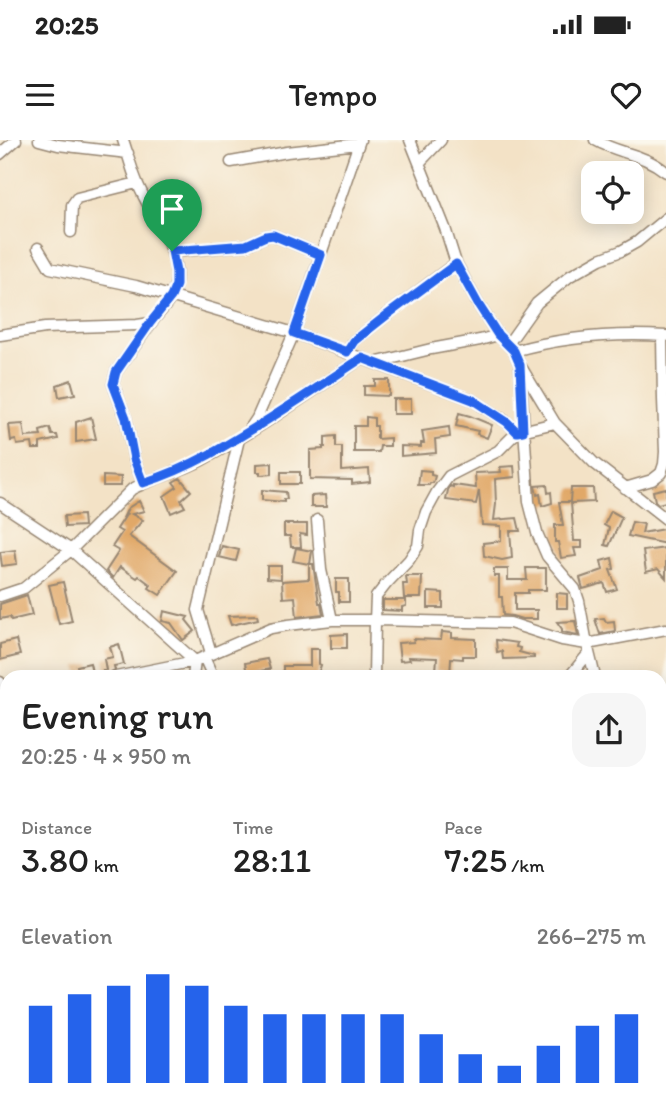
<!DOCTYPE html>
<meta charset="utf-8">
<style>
body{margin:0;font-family:Itim,sans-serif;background:#f6f6f6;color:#222;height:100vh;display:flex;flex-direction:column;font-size:26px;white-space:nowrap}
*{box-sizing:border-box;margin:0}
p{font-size:23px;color:#767676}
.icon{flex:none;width:38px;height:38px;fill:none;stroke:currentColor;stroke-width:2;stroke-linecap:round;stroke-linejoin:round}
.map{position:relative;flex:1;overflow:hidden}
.drawer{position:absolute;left:0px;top:530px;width:667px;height:450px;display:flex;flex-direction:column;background:#fff;border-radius:21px 21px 0 0;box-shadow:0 4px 18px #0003}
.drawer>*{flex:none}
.controls{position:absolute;left:581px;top:21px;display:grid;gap:14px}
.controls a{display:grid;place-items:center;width:63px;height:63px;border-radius:14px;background:#fff;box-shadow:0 4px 18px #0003;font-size:35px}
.pin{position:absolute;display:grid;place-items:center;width:60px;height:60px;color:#fff;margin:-72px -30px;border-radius:50% 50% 50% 0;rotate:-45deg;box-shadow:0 0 7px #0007}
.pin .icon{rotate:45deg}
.round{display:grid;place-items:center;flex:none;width:74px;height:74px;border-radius:21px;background:#f6f6f6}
.overview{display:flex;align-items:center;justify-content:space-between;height:119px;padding:0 21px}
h1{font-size:38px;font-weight:600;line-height:52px}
.metrics{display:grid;grid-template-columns:repeat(3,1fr);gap:10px;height:119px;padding:7px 21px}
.metrics div{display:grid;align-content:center}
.metrics b{font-size:35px;font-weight:600}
.metrics small{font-size:19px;font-weight:400}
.metrics p{font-size:19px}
.chart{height:196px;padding:14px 21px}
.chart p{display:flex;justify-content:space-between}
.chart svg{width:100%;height:126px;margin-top:7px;stroke:#2563eb;stroke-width:6}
.status{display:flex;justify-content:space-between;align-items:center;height:49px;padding:0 35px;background:#fff;direction:ltr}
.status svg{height:19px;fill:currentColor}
header{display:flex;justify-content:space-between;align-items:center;height:91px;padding:0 21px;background:#fff;font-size:32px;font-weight:600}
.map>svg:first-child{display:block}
.building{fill:#e1a868}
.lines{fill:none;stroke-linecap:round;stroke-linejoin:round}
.street-casing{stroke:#978672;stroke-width:13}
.secondary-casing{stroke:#978672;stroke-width:18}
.street{stroke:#fff;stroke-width:10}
.secondary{stroke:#fde4d1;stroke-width:14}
.route-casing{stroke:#fff;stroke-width:14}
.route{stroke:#2563eb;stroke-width:9}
</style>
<div class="status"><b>20:25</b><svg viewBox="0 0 49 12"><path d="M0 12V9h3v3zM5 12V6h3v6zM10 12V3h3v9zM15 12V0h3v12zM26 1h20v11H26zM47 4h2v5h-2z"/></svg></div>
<header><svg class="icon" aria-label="menu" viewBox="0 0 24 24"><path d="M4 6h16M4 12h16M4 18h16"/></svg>Tempo<svg class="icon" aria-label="heart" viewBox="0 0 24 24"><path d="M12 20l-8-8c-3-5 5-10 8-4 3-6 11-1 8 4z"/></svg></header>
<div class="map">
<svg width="666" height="979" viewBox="0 0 666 979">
<rect width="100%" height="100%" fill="#fbf7ec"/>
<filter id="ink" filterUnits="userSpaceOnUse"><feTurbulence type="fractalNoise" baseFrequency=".0143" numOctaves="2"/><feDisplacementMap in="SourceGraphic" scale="14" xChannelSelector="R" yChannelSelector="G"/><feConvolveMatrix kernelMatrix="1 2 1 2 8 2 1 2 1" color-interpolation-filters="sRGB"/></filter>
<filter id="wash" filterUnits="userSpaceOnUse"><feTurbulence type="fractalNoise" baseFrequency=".00686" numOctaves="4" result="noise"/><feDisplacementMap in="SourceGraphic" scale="28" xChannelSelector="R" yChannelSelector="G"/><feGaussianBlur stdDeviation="1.57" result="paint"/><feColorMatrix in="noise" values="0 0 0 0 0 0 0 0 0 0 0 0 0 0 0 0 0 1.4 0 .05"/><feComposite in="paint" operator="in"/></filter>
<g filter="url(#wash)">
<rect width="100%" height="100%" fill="#f3e2c6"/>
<g id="blocks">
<path class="building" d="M71,240L75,254L59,257L57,245Z
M375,240H389V256L364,255V246H375Z
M393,259H411V274H393Z
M459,273L470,276L492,285L487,298L477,294L478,291L456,286Z
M91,277L96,299L76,302V282Z
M366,277L374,278V286H377V299L390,298V306H380L379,312H354V286H366Z
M23,284L25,297L41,296L40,291L50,288L52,295H57L58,299L40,303V309H33L32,303L17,305L16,300L11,301L9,285Z
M449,287L450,297L435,299L436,313L401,316V306L421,307V303H424L422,291Z
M336,296V307H342V331L369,329L370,342L352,344V340L310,339V310L323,309V307H325V297Z
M272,323V334L260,335V332H257V324Z
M514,326L515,337L495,339L496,364L494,380L517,378L520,391H510L512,418L502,420L484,416L483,403L501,401V386L482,385L479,350L476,364L446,360L448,350L450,346L453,347V345L476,348L475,333L501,332L500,327Z
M420,330L431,331V335L435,336L433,343H430L429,345H418Z
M281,332H300V344H281Z
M103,336L121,337L120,346H103Z
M180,338L191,351L181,360L185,367L171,373L164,356L177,347L173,342Z
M547,345L548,353L551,352L552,363L542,366L540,354L537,355L535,346Z
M571,348H593L594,362L571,363L574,401H582V408H574L576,416L561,418L558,402H555V385H563L559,362H570Z
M666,348V362L658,364L655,361L653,351Z
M262,350L286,352L287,359H284V362L262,360Z
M325,355L326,367H311V356Z
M139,361L144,371L132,374L143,380L129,396L177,431L160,455L149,448L151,445L139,436L137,438L120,427L113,438L106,431L119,411L112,407L122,392L117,389L126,375L124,376L128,368Z
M611,371L622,377L609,406L605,405L609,388L604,385Z
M83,375L84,386L65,387L64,376Z
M632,382L644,384L642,393L664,389L666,404L628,396Z
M284,384H307V395L300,394L301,407H291L290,396H284Z
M222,406L239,410L236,421L219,417Z
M296,408L312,411L310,424H313L319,463H321L323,474L297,477L295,457L283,458L282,441L309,439V424L293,421Z
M666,408V438L658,429L646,432L643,411Z
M15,410L17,424L2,426L0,412Z
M612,418L614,429L610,430L617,449L607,452L604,443L583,449L580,438L603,430L601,421Z
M267,426H281V439L267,438Z
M526,428H546V450H528V453H515V470H537V479H522L512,476L503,475L502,457H499V436H494V429H508V440H527Z
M406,436H422L421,458H404L403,444H407Z
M336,439H349V462H339V452H336Z
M63,442L72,481L59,484L49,445Z
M428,452L443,453V468H428Z
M557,453L567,454V468H557Z
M27,455L32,475L11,480L10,477L0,479V464Z
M383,460H406V466L402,467V471L383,470Z
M164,471L188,477L186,480L195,491L183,500L171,483L162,481Z
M257,475L258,479L231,485L228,476Z
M604,478L606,482L614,481L615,491L600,494L595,479Z
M575,481L578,495L562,492V489L557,482Z
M442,492L452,493V498L476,499V516H463V519L451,518L450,537H442L443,531H436L437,518L409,517L410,520L400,521L398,503L414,502L413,499L441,500Z
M347,494V508H331V495Z
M16,500L20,515L0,520V504Z
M496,500L517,503L516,507L520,508L519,512L534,516V518L503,519L502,511L497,512Z
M119,504L124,524L114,526L115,530L111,532L109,536L105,537L103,530H106L104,519L113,517L110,507Z
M310,509H319V524L321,525L317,537H292V535H283V526H310Z
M267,519L270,529L247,534L245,523Z
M90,523L93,537H80L77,526Z"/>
</g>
</g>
<g filter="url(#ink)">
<use href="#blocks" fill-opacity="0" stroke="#978672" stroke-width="2"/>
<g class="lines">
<g class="street-casing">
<path id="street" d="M39,0L58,5L128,13
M410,0L445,88L456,123L478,164L498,195L514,211L520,225L555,283L594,323L666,379
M595,0C619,14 643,13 666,32
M0,14L16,0
M231,22L287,12L358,4
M420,22L441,0
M71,92L72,65L77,58L137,43
M38,108L50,128L136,146L294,193L473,260L507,282L517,292
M172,112L246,105L266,96L273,95L321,115
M0,195L45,188L137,185L151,183C159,172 172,161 175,147C184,115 148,71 137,42C131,28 128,14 123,0
M508,204L537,163L570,136L600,119L621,111L637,102L666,78
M514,211C563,197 615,193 666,196
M347,212L354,201L387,175L456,123
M374,223L431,209L480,200L498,195
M520,228L529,362L537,393L547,416L575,449L579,461L587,504L595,537
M251,287L257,278L294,193L360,0
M143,343L134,319L126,278L113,244L116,232L151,183
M625,348L652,340L661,333L664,324L665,312L663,259L662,196
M0,363L71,410L195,521
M317,380L321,430L332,480
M0,456L24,448L71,410L132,349C155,337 180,332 202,320C257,290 310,253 362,218
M211,513L198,470L239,299
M204,517L213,537
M116,537L195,521L271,488L288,485L332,480H375L376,457L387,443L409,420L418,406L420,390L426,372L437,352L449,336L498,311L517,292L555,283
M193,537L195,521
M374,537L375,480L510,483L562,500L587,504L666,489
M569,537L589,513
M0,542L4,557L0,583
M660,646L666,648
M0,687L7,688
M660,737H666
M660,824L666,823
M0,851L7,849
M0,913L7,914
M660,942L666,943
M358,973L361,979
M511,973L512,979"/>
</g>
<g class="secondary-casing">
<path id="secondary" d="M660,971L666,963"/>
</g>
<use href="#street" class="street"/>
<use href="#secondary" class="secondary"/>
</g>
</g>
<g class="lines" filter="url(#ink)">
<g class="route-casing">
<path id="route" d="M273,95L321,115L294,193L347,212L354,201L387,175L456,124L478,164L498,195L514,211L520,225L523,291L517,292L507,282L473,260L362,218C332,238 302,258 272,277C229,304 191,328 143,343L134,319L126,278L113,244L116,232L150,183L171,157L176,145V132L172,111L246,105L266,96Z"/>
</g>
<use href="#route" class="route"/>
</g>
</svg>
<div class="controls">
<a><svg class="icon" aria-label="locate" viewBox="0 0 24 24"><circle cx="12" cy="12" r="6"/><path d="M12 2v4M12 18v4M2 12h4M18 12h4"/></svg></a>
</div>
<div class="pin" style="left:172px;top:111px;background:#1e9e55"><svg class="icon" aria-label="arrive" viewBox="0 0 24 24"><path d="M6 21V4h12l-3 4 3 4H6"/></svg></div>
<section class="drawer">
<div class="overview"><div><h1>Evening run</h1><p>20:25 · 4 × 950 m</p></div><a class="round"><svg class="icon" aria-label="share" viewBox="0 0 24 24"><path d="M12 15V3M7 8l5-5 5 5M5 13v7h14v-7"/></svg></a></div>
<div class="metrics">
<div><p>Distance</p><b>3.80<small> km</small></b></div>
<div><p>Time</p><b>28:11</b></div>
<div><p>Pace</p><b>7:25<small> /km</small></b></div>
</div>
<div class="chart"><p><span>Elevation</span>266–275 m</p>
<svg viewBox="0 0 160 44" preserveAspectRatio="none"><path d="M5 44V17M15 44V13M25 44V10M35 44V6M45 44V10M55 44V17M65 44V20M75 44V20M85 44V20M95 44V20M105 44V27M115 44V34M125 44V38M135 44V31M145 44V24M155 44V20"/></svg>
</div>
</section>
</div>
